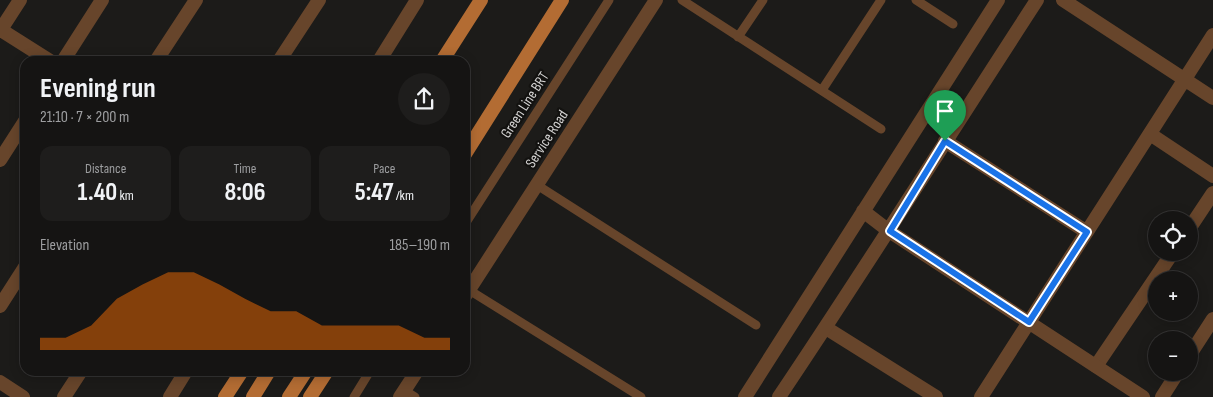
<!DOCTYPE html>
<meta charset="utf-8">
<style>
body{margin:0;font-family:"Sofia Sans Condensed",sans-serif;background:#1e1d1c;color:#f1f3f6;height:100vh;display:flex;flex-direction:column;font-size:19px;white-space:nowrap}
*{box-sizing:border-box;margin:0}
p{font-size:16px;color:#9d9ea0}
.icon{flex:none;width:28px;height:28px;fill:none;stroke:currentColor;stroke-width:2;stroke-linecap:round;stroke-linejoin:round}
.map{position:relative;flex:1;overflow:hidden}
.panel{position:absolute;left:20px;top:56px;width:450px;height:320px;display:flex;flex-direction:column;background:#151413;border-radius:15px;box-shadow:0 2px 12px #0003,0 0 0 1px #343333}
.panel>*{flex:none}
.controls{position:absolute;left:1148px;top:211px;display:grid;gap:10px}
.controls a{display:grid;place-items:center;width:50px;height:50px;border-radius:50%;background:#151413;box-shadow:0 2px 12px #0003,0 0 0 1px #343333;font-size:25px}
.pin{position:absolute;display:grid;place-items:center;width:42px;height:42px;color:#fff;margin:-51px -21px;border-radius:50% 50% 50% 0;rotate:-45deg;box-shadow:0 0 5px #0007}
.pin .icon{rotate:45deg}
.round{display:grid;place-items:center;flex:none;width:52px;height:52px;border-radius:26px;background:#1e1d1c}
.head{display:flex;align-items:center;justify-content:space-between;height:85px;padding:0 20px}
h1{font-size:28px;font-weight:700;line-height:38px}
.stats{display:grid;grid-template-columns:repeat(3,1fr);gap:8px;height:85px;padding:5px 20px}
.stats div{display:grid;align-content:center;border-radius:12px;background:#1e1d1c;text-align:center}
.stats b{font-size:25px;font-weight:700}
.stats small{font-size:14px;font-weight:400}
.stats p{font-size:14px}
.chart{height:140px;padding:10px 20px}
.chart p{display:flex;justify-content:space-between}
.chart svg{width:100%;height:90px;margin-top:5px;fill:#b45309;opacity:.7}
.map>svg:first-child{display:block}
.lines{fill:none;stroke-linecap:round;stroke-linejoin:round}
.service{stroke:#67452b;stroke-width:9}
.minor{stroke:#67452b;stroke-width:14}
.tertiary{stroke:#67452b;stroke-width:14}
.primary{stroke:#b36c33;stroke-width:14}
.route-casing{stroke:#fff;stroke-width:10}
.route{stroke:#1a73e8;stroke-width:6}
.labels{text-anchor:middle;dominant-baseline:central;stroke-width:4.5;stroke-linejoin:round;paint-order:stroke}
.street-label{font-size:15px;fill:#d3d2d1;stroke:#131210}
</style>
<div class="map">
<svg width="1213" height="397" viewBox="0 0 1213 397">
<rect width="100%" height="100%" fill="#1c1b19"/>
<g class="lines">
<path class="service" d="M682,0L881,129
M916,0L953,24
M738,37L763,0
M822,90L881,0
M537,185L756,325
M465,224L609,0
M469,290L641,397
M404,390L415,397
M354,397L370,371"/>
<path class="minor" d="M1063,0L1213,98
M1,30L50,61
M0,31L20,0
M63,61L102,0
M279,61L319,0
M379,61L417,0
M1150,134L1213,176
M945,141L1087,232
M0,160L25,121
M1189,229L1213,193
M465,296L656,0
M826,328L936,397
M1189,356L1213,319
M1096,366L1173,252
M64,397L81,371
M170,397L186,371
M400,397L417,371
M981,397L1213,35
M1162,397L1178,372"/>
<path class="tertiary" d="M156,61L196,0
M863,211L889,231L1143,397
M0,306L25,267
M0,382L23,397
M745,397L998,0
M779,397C867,266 951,132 1037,0"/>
<path class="primary" d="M442,61L481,0
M465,154L562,0
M225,397L242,371
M253,397L269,371
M289,397L306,371
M310,397L327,371"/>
</g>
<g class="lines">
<g class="route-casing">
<path id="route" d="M945,141L1087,232L1029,322L890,231Z"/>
</g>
<use href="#route" class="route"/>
</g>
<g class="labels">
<g class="street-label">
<text transform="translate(525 105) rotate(-57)">Green Line BRT</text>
<text transform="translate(547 139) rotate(-57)">Service Road</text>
</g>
</g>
</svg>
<div class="controls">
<a><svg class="icon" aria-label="locate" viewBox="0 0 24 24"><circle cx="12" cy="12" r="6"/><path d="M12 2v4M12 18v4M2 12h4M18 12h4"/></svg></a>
<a>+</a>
<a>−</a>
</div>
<div class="pin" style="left:945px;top:141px;background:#1e9e55"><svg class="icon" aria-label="arrive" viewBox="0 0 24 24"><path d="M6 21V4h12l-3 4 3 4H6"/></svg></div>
<section class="panel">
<div class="head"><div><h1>Evening run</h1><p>21:10 · 7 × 200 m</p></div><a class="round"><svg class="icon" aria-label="share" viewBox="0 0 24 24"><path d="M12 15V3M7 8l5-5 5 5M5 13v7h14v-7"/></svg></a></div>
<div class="stats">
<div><p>Distance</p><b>1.40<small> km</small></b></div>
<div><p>Time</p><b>8:06</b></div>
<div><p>Pace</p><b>5:47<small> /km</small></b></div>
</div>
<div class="chart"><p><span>Elevation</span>185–190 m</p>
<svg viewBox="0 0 160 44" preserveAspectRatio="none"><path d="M0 44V38L10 38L20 32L30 19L40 12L50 6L60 6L70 12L80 19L90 25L100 25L110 32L120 32L130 32L140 32L150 38L160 38V44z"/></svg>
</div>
</section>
</div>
